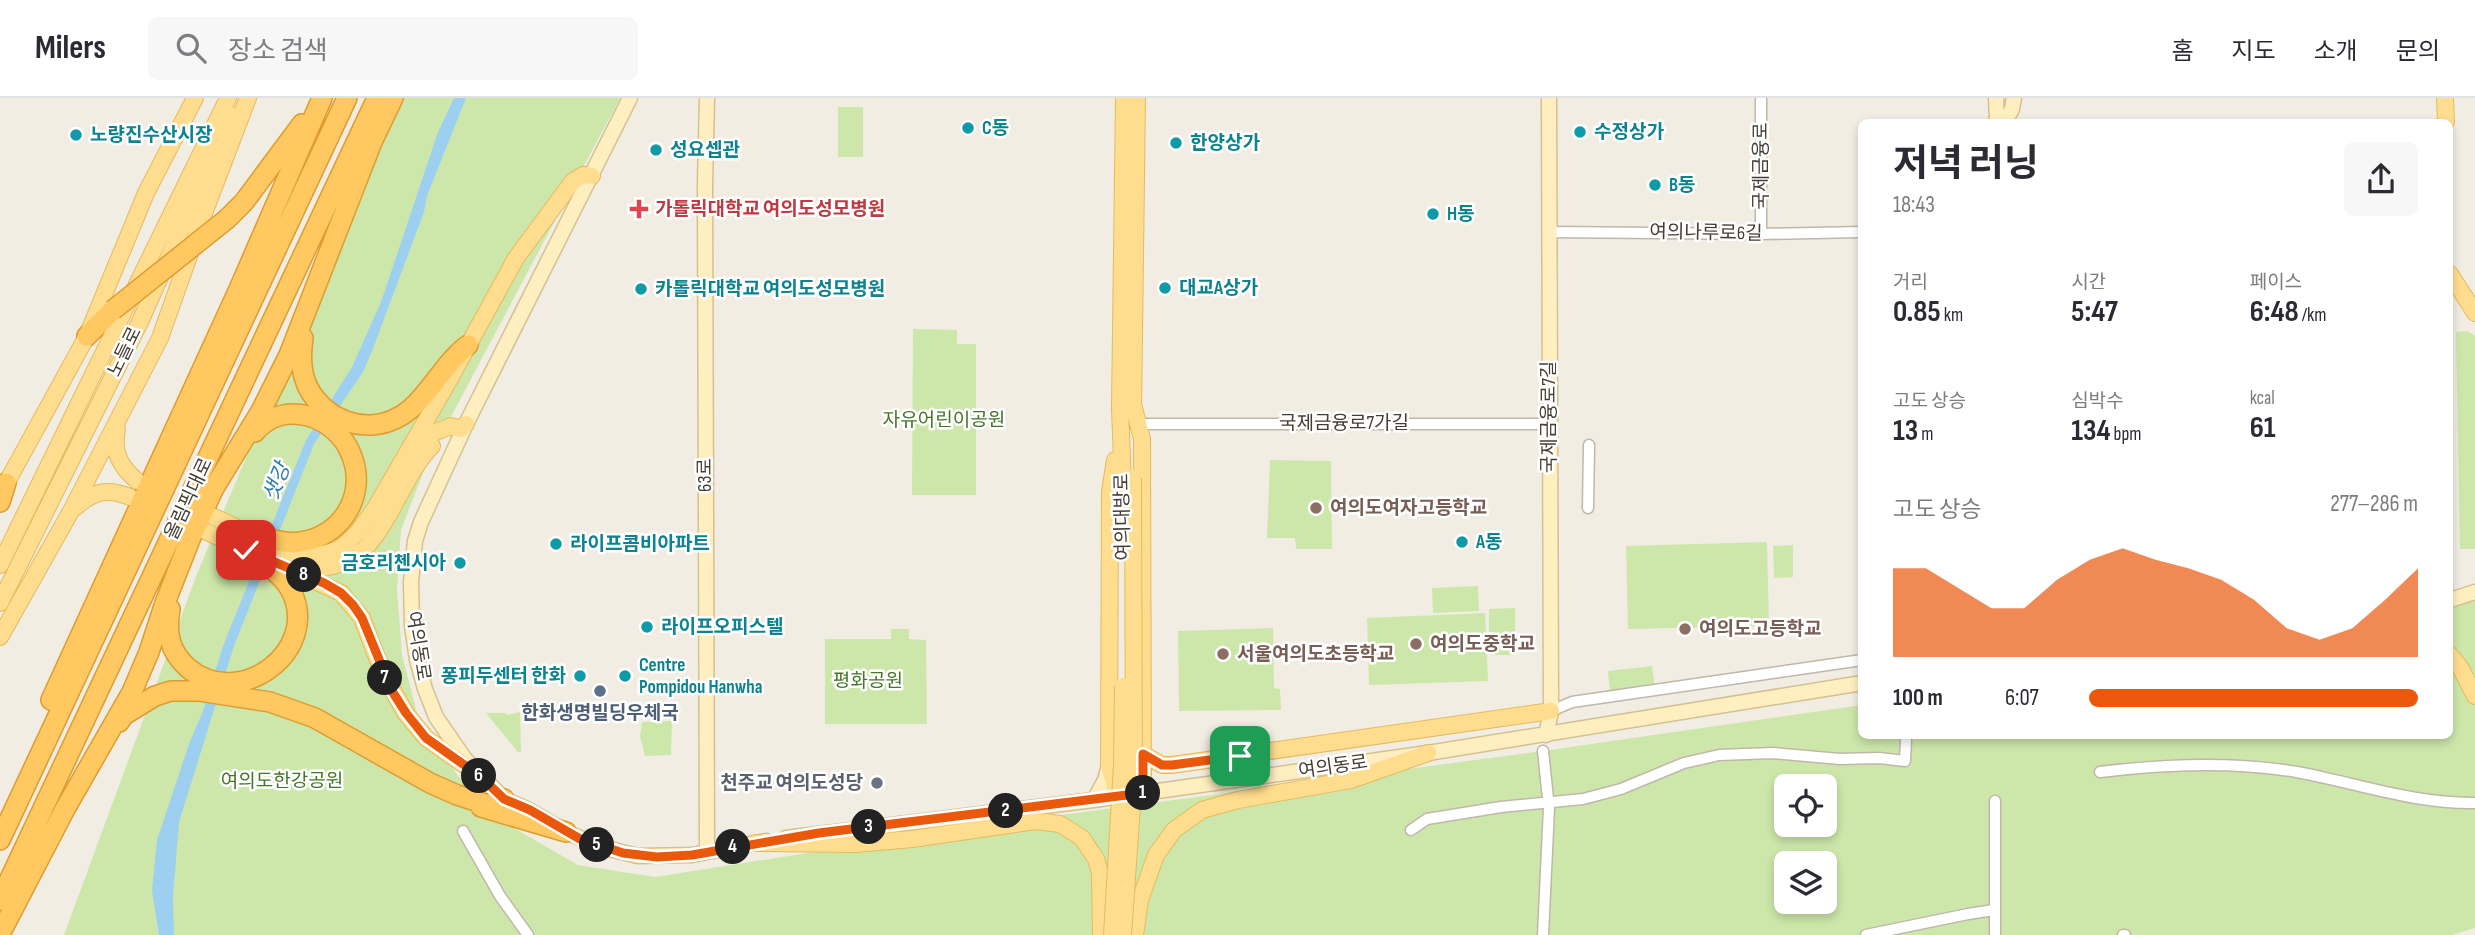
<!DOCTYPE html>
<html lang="ko">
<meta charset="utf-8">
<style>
body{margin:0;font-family:"Sofia Sans Condensed","Noto Sans KR",sans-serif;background:#f7f7f7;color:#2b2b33;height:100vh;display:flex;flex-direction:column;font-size:26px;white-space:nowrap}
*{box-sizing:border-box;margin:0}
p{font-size:23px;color:#7c7c81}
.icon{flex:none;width:38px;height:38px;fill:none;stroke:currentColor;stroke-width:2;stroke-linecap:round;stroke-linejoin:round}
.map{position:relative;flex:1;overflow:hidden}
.drawer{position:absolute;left:1858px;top:21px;width:595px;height:620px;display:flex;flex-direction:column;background:#fff;border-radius:10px;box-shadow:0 4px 10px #0003}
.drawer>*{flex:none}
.buttons{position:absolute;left:1774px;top:676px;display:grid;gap:14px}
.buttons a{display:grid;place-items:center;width:63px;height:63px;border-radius:10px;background:#fff;box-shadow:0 4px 10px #0003;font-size:35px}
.pin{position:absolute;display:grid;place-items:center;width:60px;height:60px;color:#fff;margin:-30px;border-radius:14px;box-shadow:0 4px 10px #0006}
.km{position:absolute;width:35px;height:35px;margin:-18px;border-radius:50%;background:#222;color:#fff;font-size:19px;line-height:35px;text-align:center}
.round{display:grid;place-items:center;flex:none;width:74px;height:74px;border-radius:10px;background:#f7f7f7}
.headline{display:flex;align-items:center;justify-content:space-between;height:119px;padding:0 35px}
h1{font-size:38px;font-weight:700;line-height:52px}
.figures{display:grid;grid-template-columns:repeat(3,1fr);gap:10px;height:119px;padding:7px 35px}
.figures div{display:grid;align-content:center}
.figures b{font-size:30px;font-weight:700}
.figures small{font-size:19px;font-weight:400}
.figures p{font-size:19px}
.chart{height:196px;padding:14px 35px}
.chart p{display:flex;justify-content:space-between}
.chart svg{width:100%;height:126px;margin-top:7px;fill:#ea580c;opacity:.7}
ul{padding:0 35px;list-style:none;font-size:23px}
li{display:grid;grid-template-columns:112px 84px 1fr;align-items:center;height:52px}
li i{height:18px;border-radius:9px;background:#ea580c}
header{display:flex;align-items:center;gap:42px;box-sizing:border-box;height:98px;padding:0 35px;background:#fff;border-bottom:2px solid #e1e1e2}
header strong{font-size:33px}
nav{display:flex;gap:38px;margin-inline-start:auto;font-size:24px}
.search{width:490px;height:63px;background:#f7f7f7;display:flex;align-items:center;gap:18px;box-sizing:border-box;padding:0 24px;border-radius:10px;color:#7c7c81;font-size:26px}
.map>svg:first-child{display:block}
.green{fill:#cde7ab;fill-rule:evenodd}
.water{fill:#9dd0f0}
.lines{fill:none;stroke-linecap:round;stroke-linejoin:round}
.street-casing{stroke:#c0b7a9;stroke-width:13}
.secondary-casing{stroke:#d3c192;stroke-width:17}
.primary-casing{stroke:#e4ba5f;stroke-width:18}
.highway-casing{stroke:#de9c30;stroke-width:22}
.street{stroke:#fff;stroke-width:10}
.secondary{stroke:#ffefc0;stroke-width:14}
.primary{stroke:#ffdd8f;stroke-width:16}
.highway{stroke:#ffc861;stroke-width:19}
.primary-bridge-casing{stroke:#e4ba5f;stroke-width:18;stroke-linecap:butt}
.highway-bridge-casing{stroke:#de9c30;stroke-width:22;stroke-linecap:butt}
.primary-bridge{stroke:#ffdd8f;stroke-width:16}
.highway-bridge{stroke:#ffc861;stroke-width:19}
.route-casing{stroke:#fff;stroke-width:14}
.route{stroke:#ea580c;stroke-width:9}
.culture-dot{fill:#0f9aa8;stroke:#fff;stroke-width:2.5}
.health-dot{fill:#e0444e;stroke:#fff;stroke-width:2.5}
.education-dot{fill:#8d6e63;stroke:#fff;stroke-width:2.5}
.service-dot{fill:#5c6f8a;stroke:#fff;stroke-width:2.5}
.worship-dot{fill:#6b7280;stroke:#fff;stroke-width:2.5}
.labels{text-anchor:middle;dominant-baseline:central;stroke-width:5;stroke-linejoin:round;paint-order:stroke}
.culture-label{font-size:19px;font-weight:bold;fill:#0d838f;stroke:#fff;text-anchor:start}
.street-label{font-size:19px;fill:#433d33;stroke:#fff}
.health-label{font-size:19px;font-weight:bold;fill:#be3a42;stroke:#fff;text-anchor:start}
.park-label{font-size:19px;fill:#457527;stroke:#fff}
.education-label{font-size:19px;font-weight:bold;fill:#785e54;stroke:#fff;text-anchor:start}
.service-label{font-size:19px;font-weight:bold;fill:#4e5e75;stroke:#fff}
.worship-label{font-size:19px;font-weight:bold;fill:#5b616d;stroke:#fff;text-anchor:end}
.water-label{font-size:21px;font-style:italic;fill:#2c7aaf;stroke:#fff}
</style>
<header>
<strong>Milers</strong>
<div class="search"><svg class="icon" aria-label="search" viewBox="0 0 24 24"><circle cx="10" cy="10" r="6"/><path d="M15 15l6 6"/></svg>장소 검색</div>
<nav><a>홈</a><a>지도</a><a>소개</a><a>문의</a></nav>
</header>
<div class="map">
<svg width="2475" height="837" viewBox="0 0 2475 837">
<rect width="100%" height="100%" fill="#f2ede3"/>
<path class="green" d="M399,0H620L428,362L401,432L397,492L402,557L417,615L458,678L505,725L578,767L655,779L985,727L1543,653L1862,607V637H2450V505L2475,497V830L2452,837H64L198,473ZM1787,688H1825V726H1787ZM1787,765H1825V803H1787Z
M838,9H863V59H838Z
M913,231L957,232V246H976V397H912Z
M2467,233L2475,238V451H2460L2456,234Z
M1270,362L1331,363L1332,451H1296L1295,440H1267Z
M1767,444L1769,528L1628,531L1626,448Z
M1793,447V479L1774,480L1773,448Z
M1478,488L1479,513L1433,515L1432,490Z
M1515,510V557H1489V511Z
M1485,515L1488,583L1369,587L1367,520Z
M1273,530L1274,590L1280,591L1281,612L1179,613L1178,533Z
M891,531H909V541L926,542L927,626H825V541H891Z
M1652,568L1655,591L1610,596L1608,573Z
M520,614L521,654H518L486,615H505L507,617Z
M672,623L671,657L645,658L640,638L642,624Z"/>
<path class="water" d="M454,0H466L427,98L424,114L374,248L363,274L314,346L234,548L179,724L173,799L174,837H159L152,793L157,742L189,646L203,613L223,548L306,342L352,269L381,204L438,34Z"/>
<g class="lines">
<g class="street-casing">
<path id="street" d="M1550,134L1761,136L1862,134
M1761,136V0
M1139,326H1549
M1588,410L1589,347
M1551,613L1572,604L1862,562
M2100,674C2164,666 2232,663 2297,674C2356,685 2415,706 2475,705
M1411,732L1427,721L1501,709L1583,701L1621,691L1684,665L1719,657L1773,655L1840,661L1879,660L1905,663L1906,642
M463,733L500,798L528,837
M1543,837L1549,710L1543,653
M1866,837L1968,816L1994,812
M1995,837V703
M2123,837H2125"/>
</g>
<g class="secondary-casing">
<path id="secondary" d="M630,0L466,326L421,424L415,443L411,484L412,528L417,562L425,591L436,619L465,661L504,701L529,712L566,734L605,750L638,758L692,757L766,743
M707,0L705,87L707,754
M1996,0L1997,24
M2005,24L2012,11L2014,0
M2450,502L2475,494
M1546,637L1551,613L1549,0
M1094,702L1105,682L1109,667
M786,740L1094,702L1428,655L1862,585"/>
</g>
<g class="primary-casing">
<path id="primary" d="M2445,0L2446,24
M2450,176L2475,215
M1133,306L1142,341L1143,695
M1133,315L1137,0
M117,331C112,354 120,368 137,383
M416,352L431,336L451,328L460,331L466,326
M1115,362L1110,394L1109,667L1115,689L1120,698
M1123,386L1120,311L1124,0
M2,393L87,238L146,95L195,0
M76,409C93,393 108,390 130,399
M212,418C227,425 242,432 256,439C290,456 312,467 348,446
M205,433L341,495L362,520L382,573L406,616L426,640L480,678
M341,450L358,434L374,412L447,286L516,160L573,83L583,77L592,78
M0,467L228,0
M296,473C314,471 333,470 349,462C385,445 402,377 432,348
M0,505L140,224L232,17
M0,539L71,413L160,240L206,110L248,0
M2450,557L2460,569L2475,598
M1143,656L1162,667H1172L1551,613
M755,745L855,746L912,741L1036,723L1060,726L1082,740L1096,761L1100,775L1101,837
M1135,837L1140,802L1156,757L1174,732L1202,712L1238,702L1351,682L1428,655"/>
</g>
<g class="highway-casing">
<path id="highway" d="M227,121L244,104L302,26
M87,238L113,212
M303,240C299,267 302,290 323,309C336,321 354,328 372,327C422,323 433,273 468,247
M0,404L6,385
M252,437C268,440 285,447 300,444C342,439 368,396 351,356C336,318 283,300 255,334
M170,511C166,535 169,553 188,570C240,614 323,551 290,491C281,475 261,463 246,452
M51,602L239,191L322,0
M119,624L124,617L155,598L171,593H199L270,604L315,620L430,685L457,697L488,707L504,701
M481,709L566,734
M0,742L347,0
M0,802L377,0
M0,836L65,711L132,594L149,554L165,505L191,439L214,390L261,313L289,257L372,44L393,0"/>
</g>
<use href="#street" class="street"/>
<use href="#secondary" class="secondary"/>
<use href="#primary" class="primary"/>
<use href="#highway" class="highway"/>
<g class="primary-bridge-casing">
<path id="primary-bridge" d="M1112,837L1122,667L1123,588
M1123,837L1134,679L1133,380"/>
</g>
<g class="highway-bridge-casing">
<path id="highway-bridge" d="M113,212L227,121"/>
</g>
<use href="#primary-bridge" class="primary-bridge"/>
<use href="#highway-bridge" class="highway-bridge"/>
</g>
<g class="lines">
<g class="route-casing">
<path id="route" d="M246,452L324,485L341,495L353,507L362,520L392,593L406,615L426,640L480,678L504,701L530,712L580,741L623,755L657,759L692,757L819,735L1143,695V656L1162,667H1172L1240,658"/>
</g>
<use href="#route" class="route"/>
</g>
<g class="culture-dot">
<circle cx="968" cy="30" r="7"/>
<circle cx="1580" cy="34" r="7"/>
<circle cx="76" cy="37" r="7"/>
<circle cx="1176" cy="45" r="7"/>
<circle cx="656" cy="52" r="7"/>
<circle cx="1655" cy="87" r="7"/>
<circle cx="1433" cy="116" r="7"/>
<circle cx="1165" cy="190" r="7"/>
<circle cx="641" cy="191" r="7"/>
<circle cx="1462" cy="444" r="7"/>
<circle cx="556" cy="446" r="7"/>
<circle cx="460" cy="465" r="7"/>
<circle cx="647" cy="529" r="7"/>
<circle cx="580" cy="578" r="7"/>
<circle cx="625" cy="578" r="7"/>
</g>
<path class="health-dot" d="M635.5 100.5h7v7h7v7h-7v7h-7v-7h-7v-7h7z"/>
<g class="education-dot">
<circle cx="1316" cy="410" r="7"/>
<circle cx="1685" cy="531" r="7"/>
<circle cx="1416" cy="546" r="7"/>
<circle cx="1223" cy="556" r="7"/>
</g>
<circle class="service-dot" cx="600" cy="593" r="7"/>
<circle class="worship-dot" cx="877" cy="685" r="7"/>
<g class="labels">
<g class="culture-label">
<text x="982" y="30">C동</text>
<text x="1594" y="34">수정상가</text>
<text x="90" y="37">노량진수산시장</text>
<text x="1190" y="45">한양상가</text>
<text x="670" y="52">성요셉관</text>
<text x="1669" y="87">B동</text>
<text x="1447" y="116">H동</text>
<text x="1179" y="190">대교A상가</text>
<text x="655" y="191">카톨릭대학교 여의도성모병원</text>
<text x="1476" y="444">A동</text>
<text x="570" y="446">라이프콤비아파트</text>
<text x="446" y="465" text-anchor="end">금호리첸시아</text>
<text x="661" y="529">라이프오피스텔</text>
<text x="639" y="567">Centre<tspan x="639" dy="22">Pompidou Hanwha</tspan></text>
<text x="566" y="578" text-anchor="end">퐁피두센터 한화</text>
</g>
<g class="street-label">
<text transform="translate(1761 68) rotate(-90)">국제금융로</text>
<text transform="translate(1706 135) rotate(1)">여의나루로6길</text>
<text transform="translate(125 254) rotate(-64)">노들로</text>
<text transform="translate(1549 319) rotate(-90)">국제금융로7길</text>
<text x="1344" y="325">국제금융로7가길</text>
<text transform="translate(705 377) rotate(-90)">63로</text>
<text transform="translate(189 401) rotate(-65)">올림픽대로</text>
<text transform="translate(1123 419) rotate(-91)">여의대방로</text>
<text transform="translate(418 548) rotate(81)">여의동로</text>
<text transform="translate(1333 669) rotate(-8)">여의동로</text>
</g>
<g class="health-label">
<text x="655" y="111">가톨릭대학교 여의도성모병원</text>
</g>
<g class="park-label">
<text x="944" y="322">자유어린이공원</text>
<text x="868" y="583">평화공원</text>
<text x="282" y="683">여의도한강공원</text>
</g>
<g class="education-label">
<text x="1330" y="410">여의도여자고등학교</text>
<text x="1699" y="531">여의도고등학교</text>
<text x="1430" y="546">여의도중학교</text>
<text x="1237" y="556">서울여의도초등학교</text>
</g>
<g class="service-label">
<text x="600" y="615">한화생명빌딩우체국</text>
</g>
<g class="worship-label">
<text x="863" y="685">천주교 여의도성당</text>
</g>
<g class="water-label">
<text transform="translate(277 384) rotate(-68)">샛강</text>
</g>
</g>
</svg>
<div class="buttons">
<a><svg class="icon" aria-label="locate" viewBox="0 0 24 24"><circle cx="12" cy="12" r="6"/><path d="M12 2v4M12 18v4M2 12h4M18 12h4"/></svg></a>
<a><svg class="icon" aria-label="layers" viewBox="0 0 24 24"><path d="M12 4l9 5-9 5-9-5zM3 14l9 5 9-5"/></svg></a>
</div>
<div class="pin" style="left:1240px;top:658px;background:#1e9e55"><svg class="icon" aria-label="arrive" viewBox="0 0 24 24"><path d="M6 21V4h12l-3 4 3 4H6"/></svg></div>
<div class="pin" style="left:246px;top:452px;background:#d93025"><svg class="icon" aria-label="check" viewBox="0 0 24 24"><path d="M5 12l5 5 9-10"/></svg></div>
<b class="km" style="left:1143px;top:695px">1</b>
<b class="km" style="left:1006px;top:713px">2</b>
<b class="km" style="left:869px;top:729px">3</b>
<b class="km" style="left:733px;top:749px">4</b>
<b class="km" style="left:597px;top:747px">5</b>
<b class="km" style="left:479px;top:678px">6</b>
<b class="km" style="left:385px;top:580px">7</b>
<b class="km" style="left:304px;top:477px">8</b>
<section class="drawer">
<div class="headline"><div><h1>저녁 러닝</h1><p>18:43</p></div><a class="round"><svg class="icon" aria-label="share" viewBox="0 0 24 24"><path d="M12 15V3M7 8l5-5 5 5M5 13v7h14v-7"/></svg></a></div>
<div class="figures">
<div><p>거리</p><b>0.85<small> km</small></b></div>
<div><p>시간</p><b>5:47</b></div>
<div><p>페이스</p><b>6:48<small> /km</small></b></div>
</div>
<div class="figures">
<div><p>고도 상승</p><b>13<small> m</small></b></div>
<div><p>심박수</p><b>134<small> bpm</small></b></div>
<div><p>kcal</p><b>61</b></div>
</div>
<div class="chart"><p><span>고도 상승</span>277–286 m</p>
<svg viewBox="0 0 160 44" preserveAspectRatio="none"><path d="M0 44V13L10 13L20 20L30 27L40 27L50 17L60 10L70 6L80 10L90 13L100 17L110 24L120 34L130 38L140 34L150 24L160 13V44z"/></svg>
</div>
<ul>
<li><b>100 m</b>6:07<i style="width:100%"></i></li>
</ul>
</section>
</div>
